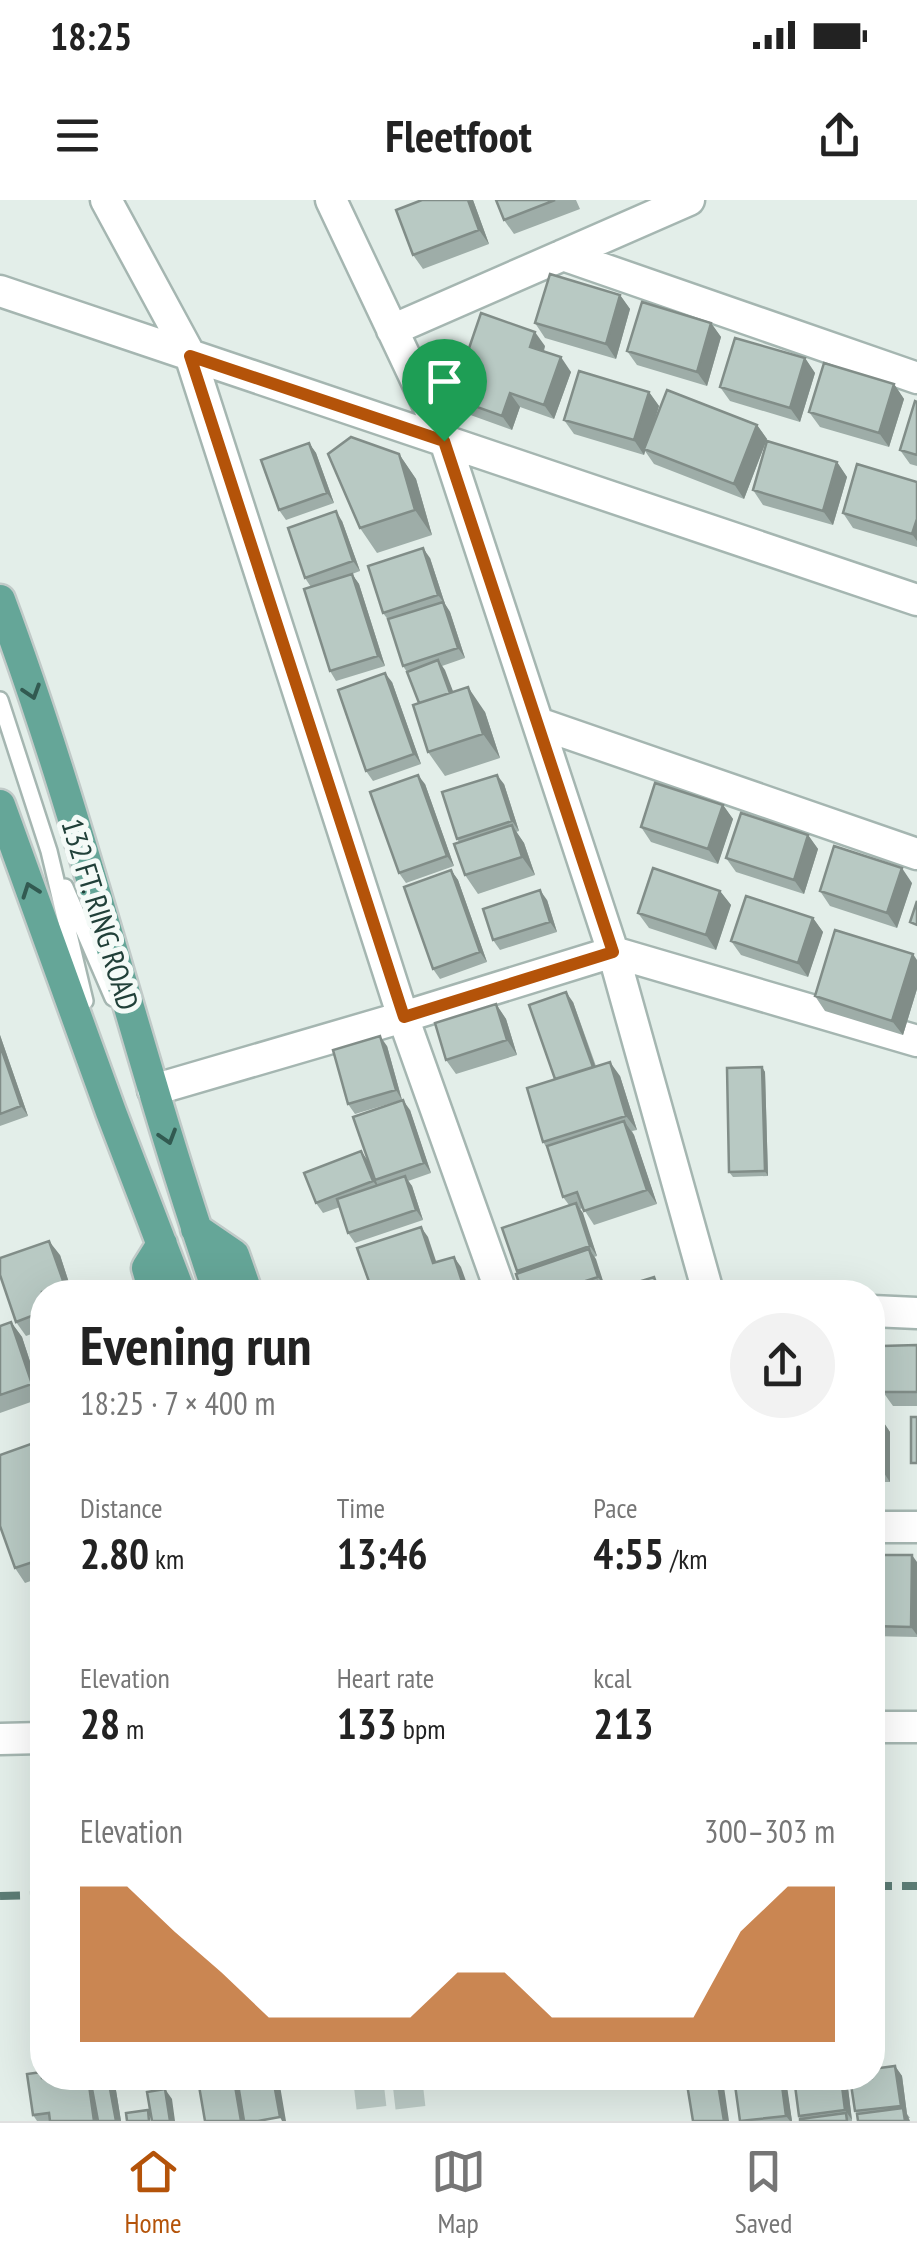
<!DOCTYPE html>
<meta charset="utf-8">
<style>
body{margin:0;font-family:"PT Sans Narrow",sans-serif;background:#f2f2f2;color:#222;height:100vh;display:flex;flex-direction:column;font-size:38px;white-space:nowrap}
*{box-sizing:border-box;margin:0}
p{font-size:32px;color:#767676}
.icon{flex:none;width:55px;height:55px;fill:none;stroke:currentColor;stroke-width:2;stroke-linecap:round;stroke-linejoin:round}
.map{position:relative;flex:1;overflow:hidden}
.details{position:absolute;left:30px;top:1080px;width:855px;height:810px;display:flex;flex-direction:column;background:#fff;border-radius:40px;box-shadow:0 10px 40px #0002}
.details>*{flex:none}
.pin{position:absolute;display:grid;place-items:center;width:85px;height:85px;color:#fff;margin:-102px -42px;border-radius:50% 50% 50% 0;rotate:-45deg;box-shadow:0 0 10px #0007}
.pin .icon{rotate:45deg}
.round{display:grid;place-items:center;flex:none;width:105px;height:105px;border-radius:52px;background:#f2f2f2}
.head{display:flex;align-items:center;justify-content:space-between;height:170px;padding:0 50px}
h1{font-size:55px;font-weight:800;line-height:75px}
.figures{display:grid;grid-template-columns:repeat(3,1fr);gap:15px;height:170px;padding:10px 50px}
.figures div{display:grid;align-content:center}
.figures b{font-size:42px;font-weight:800}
.figures small{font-size:28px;font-weight:400}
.figures p{font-size:28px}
.chart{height:280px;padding:20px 50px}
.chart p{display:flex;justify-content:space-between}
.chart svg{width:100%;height:180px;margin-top:10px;fill:#b45309;opacity:.7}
.status{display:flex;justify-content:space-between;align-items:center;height:70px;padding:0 50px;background:#fff;direction:ltr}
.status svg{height:28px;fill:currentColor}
header{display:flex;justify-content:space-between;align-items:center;height:130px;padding:0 50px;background:#fff;font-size:45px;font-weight:800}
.tabs{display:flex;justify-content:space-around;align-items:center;height:140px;border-top:2px solid #e0e0e0;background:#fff;font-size:28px;color:#767676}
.tabs a{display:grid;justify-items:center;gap:5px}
.tabs .selected{color:#b45309}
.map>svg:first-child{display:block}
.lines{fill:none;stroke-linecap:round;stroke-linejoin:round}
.primary-tunnel{stroke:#bccbc6;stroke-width:30;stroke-dasharray:30 15;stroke-linecap:butt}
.service-casing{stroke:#a5b6b1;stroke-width:20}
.minor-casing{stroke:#a5b6b1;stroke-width:35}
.tertiary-casing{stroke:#a5b6b1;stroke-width:35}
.primary-casing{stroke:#c1cac8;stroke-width:35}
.service{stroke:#fff;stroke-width:15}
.minor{stroke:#fff;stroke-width:30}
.tertiary{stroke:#fff;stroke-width:30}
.primary{stroke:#65a698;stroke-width:30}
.rail{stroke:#5c7c75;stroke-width:8;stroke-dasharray:20 10;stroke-linecap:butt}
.wall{fill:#9eada8}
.shaded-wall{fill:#818d88}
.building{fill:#b8c9c3;stroke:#818d88;stroke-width:2.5}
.oneway{stroke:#325a51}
.route-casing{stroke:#fff;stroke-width:20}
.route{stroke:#b45309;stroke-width:12}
.labels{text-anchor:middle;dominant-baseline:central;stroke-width:10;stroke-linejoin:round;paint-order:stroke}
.street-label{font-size:30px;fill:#214039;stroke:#f4faf7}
</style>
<div class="status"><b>18:25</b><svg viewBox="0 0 49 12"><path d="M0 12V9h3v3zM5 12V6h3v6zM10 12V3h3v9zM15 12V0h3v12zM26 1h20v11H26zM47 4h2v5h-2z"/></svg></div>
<header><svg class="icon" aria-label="menu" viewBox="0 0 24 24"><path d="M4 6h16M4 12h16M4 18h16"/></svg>Fleetfoot<svg class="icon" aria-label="share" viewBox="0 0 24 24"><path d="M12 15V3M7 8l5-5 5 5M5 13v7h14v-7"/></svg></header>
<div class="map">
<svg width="917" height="1921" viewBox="0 0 917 1921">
<rect width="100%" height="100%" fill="#e3eee9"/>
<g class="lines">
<path class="primary-tunnel" d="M368,1878L373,1921
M407,1878L412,1921"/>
<g class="service-casing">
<path id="service" d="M0,500L49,651L85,801
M65,687L113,798"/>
</g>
<g class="minor-casing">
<path id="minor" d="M106,0L190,155L403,817L613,752L445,241L331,0
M563,55L917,178
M0,91L917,400
M392,130L689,0
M538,523L917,654
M613,752L708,1092
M613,752L917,841
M153,890L403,817L501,1092
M872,1111L917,1113
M872,1327H917"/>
</g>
<g class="tertiary-casing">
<path id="tertiary" d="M872,1527H917
M0,1539L42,1538"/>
</g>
<g class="primary-casing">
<path id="primary" d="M0,400C83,623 137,856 214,1081
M0,605L111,912L180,1092
M196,1029L234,1055L247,1092
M154,1092L147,1068L162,1044"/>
</g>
<use href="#service" class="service"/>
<use href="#minor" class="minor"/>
<use href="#tertiary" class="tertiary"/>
<use href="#primary" class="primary"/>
<path class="rail" d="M872,1686H917
M0,1696L42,1695"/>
</g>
<path class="wall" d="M473,0L489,44L423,69L413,55Z
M496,0H576L580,9L514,34L504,20Z
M620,95L630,109L616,159L545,138L535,123Z
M711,123L721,137L707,186L637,165L627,151Z
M545,146L544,152L571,172L554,219L520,207L512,230L462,212L452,198Z
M805,158L815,173L800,222L730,201L720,187Z
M894,184L904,199L889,247L820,227L809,212Z
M649,192L659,206L652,228L757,225L767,239L744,299L654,264L645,251L644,255L574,234L564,220Z
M917,202V266L910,264L900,250Z
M309,243L316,253L334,303L286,320L279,310Z
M399,254L416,279L432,335L377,353L360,328Z
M837,262L847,277L833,325L763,305L753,290Z
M917,282V347L853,328L843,313Z
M342,321L360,371L352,374L359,384L385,466L336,481L330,471L311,387L305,378Z
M430,358L445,404L450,412L465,458L442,466L453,492L485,512L500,558L445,576L428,552L419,503L407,472L403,466L389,421L383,413Z
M392,482L421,564L373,581L366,571Z
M425,584L454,666L406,683L399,673Z
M504,584L519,631L516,632L524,643L535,675L478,694L465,675L459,642L457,639Z
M723,605L733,619L718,664L651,642L641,627Z
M808,635L818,649L804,694L736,672L726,658Z
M451,670L458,680L487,762L440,779L433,769Z
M912,683L897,728L830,706L820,691Z
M720,691L731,705L716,750L649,728L638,713Z
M547,700L557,732L500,750L493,740Z
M813,718L823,732L808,777L741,755L731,741Z
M917,760V789L903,835L825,811L815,796Z
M573,802L596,866L620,876L637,930L632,931L634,935L657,1004L594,1025L583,1008L580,1009L597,1056L594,1057L605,1087L602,1088L605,1092H522L517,1071L569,1005L563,997L547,948L543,942L555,879Z
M496,804L506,819L517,855L456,874L446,860Z
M0,835L28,916L0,926Z
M387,846L402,900L355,914L348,904Z
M762,867L765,872L768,976L733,977L729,972Z
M410,910L431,973L408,981L412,986L423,1020L355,1043L348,1033L340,1007L323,1013L316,1003L361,951L368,961Z
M60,1055L72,1092H42V1130L26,1136L16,1122Z
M11,1122L22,1137L42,1198L0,1213V1126Z
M917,1145V1206H893L883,1192Z
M880,1217L890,1232V1282H872V1218Z
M42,1240V1377L25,1383L15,1368Z
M872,1333L884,1343V1355L917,1362V1437L872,1436Z
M895,1866L902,1876L907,1914L910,1918L857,1915L855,1911Z
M42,1878H114L121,1921H37L33,1915Z
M734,1878H785L792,1921H740Z
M794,1878H845L847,1880L852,1921H800Z"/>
<path class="shaded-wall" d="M468,0H473L489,44L479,30Z
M620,95L630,109L616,159L606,144Z
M711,123L721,137L707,186L697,172Z
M535,132L545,146L540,161L530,147Z
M561,157L571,172L554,219L544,205Z
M805,158L815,173L800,222L790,208Z
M894,184L904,199L889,247L879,233Z
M649,192L659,206L644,255L634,240Z
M510,193L520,207L512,230L502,216Z
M757,225L767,239L744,299L734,284Z
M309,243L316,253L334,303L327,293Z
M399,254L416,279L432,335L415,310Z
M837,262L847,277L833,325L823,311Z
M336,311L342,321L360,371L353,361Z
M917,319V341L912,334Z
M423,348L430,358L445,404L450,412L465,458L458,448L444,403L438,395Z
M352,374L359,384L385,466L378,456Z
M438,460L445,470L462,515L455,505Z
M385,473L392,482L421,564L414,554Z
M468,487L485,512L500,558L483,534Z
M418,575L425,584L454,666L447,656Z
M497,575L504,584L519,631L512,621Z
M723,605L733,619L718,664L708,649Z
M512,625L524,643L535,675L522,657Z
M808,635L818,649L804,694L794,680Z
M902,668L912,683L897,728L887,713Z
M451,670L458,680L487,762L480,752Z
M540,690L547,700L557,732L550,722Z
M720,691L731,705L716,750L706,735Z
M813,718L823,732L808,777L798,763Z
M913,754L917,760V789L903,835L892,821Z
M566,792L573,802L600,880L593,870Z
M496,804L506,819L517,855L507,840Z
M0,835L28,916L21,906L0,845Z
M380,836L387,846L402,900L396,890Z
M610,862L620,876L637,930L626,916Z
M762,867L765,872L768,976L765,971Z
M403,900L410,910L431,973L424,963Z
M624,921L634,935L657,1004L647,990Z
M361,951L368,961L380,991L373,981Z
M405,976L412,986L423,1020L416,1010Z
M576,1003L583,1013L597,1056L590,1046Z
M421,1027L428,1037L440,1073L433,1063Z
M49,1041L60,1055L72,1092H67Z
M589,1049L596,1059L605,1087L598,1077Z
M454,1057L461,1067L470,1092L465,1091Z
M654,1077L665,1092H659Z
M11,1122L22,1137L42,1198L32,1184Z
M880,1217L890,1232V1282L880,1267Z
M877,1333L884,1343V1365L877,1355Z
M912,1355L917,1362V1435L911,1427Z
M895,1866L902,1876L907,1914L910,1921H905L903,1909L901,1906Z
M88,1878H93L99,1921H94Z
M108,1878H114L121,1921H116Z
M273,1878H277L279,1880L286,1921H282L280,1917Z
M717,1878H722L723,1880L729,1921H724Z
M781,1878H785L786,1879L792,1921H790L786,1916Z
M841,1878H845L847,1880L852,1920L845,1910Z
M234,1880L241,1890L246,1921H241Z
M165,1889L172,1899L175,1921H170Z"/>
<path class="building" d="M422,0H468L479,30L413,55L396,10Z
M496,0H555L504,20Z
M550,74L620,95L606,144L535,123Z
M642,102L711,123L697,172L627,151Z
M481,113L535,132L530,147L561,157L544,205L510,193L502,216L452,198Z
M735,138L805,158L790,208L720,187Z
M824,163L894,184L879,233L809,212Z
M579,171L649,192L634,240L564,220Z
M667,190L757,225L734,284L644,249Z
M915,201L917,202V255L900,250Z
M351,237L399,254L415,310L360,328L328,254Z
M767,241L837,262L823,311L753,290Z
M309,243L327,293L279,310L261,260Z
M857,264L917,282V319L912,334L843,313Z
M336,311L353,361L305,378L288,328Z
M423,348L438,395L383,413L368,366Z
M352,374L378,456L330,471L304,389Z
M443,402L458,448L403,466L388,419Z
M438,460L450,493L419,503L407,472Z
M385,473L414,554L366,571L338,490Z
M468,487L483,534L428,552L413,505Z
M418,575L447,656L399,673L370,592Z
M497,575L512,621L457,639L442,592Z
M655,583L723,605L708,649L641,627Z
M741,613L808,635L794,680L726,658Z
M512,625L522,657L465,675L454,644Z
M834,646L902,668L887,713L820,691Z
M653,668L720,691L706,735L638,713Z
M451,670L480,752L433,769L404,687Z
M540,690L550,722L493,740L483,709Z
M746,696L813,718L798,763L731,741Z
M917,701V725L910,722Z
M835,730L913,754L892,821L815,796Z
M566,792L593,867L555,879L529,805Z
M496,804L507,840L446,860L435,823Z
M380,836L396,890L348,904L333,850Z
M0,845L21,906L0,914Z
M610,862L626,916L543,942L527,888Z
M762,867L765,971L729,972L727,868Z
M403,900L424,963L375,980L353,917Z
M624,921L647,990L584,1011L577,992L563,997L547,946Z
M361,951L373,981L316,1003L304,973Z
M405,976L416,1010L348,1033L337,999Z
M576,1003L590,1046L517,1071L502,1028Z
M421,1027L433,1063L454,1057L465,1091L460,1092H365L372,1090L357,1048Z
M49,1041L67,1092H42V1112L16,1122L0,1075V1058Z
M589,1049L598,1077L552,1092H522L516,1074Z
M654,1077L659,1092H606Z
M597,1081L601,1092H563Z
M11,1122L32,1184L0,1195V1126Z
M917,1145V1192H883L882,1146Z
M42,1176V1200L35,1178Z
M880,1217V1267H872V1218Z
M911,1217H917V1263H911Z
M42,1240V1359L15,1368L0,1326V1255Z
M872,1333H877V1355H912L911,1427L872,1426Z
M895,1866L901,1906L855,1911L850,1878H872V1869Z
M42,1872V1878H88L94,1921H50L49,1913L33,1915L27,1874Z
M90,1878H108L116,1921H98Z
M237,1878H273L280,1917L258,1921H244Z
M686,1878H717L724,1921H693Z
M734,1878H781L786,1916L740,1921Z
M794,1878H841L845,1910L799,1916Z
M234,1880L241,1921H205L199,1886Z
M165,1889L170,1921H152L147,1892Z
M903,1908L905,1921H858L857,1914Z
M148,1910L149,1921H127L126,1913Z
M846,1913L847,1921H800V1919Z"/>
<defs><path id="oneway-chevron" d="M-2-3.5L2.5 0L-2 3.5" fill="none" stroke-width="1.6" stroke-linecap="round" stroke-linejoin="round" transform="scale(2.5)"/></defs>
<g class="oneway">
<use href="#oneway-chevron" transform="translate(32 492) rotate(72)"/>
<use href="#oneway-chevron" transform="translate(30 690) rotate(-110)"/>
<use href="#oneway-chevron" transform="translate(168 937) rotate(73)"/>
</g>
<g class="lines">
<g class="route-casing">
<path id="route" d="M190,156L444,241L613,752L404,817Z"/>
</g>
<use href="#route" class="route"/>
</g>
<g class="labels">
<g class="street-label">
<text transform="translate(101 714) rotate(73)">132 FT. RING ROAD</text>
</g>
</g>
</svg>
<div class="pin" style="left:444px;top:241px;background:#1e9e55"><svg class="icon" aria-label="arrive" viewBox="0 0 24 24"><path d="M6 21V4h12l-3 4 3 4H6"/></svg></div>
<section class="details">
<div class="head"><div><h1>Evening run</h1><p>18:25 · 7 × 400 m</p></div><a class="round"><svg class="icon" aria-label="share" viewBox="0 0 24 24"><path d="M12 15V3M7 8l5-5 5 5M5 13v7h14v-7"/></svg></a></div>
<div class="figures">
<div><p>Distance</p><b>2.80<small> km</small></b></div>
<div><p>Time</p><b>13:46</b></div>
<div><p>Pace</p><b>4:55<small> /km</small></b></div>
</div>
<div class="figures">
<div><p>Elevation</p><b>28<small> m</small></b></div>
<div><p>Heart rate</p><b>133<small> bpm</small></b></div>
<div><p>kcal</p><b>213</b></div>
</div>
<div class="chart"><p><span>Elevation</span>300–303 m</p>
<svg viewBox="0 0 160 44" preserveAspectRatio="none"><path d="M0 44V6L10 6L20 17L30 27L40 38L50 38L60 38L70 38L80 27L90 27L100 38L110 38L120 38L130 38L140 17L150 6L160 6V44z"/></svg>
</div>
</section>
</div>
<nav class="tabs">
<a class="selected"><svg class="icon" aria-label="home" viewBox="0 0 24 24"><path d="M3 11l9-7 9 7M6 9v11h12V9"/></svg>Home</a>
<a><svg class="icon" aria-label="map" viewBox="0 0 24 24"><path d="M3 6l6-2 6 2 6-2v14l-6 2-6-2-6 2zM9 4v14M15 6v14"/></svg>Map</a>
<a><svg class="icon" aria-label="saved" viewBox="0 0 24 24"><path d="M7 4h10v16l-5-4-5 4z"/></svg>Saved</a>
</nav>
